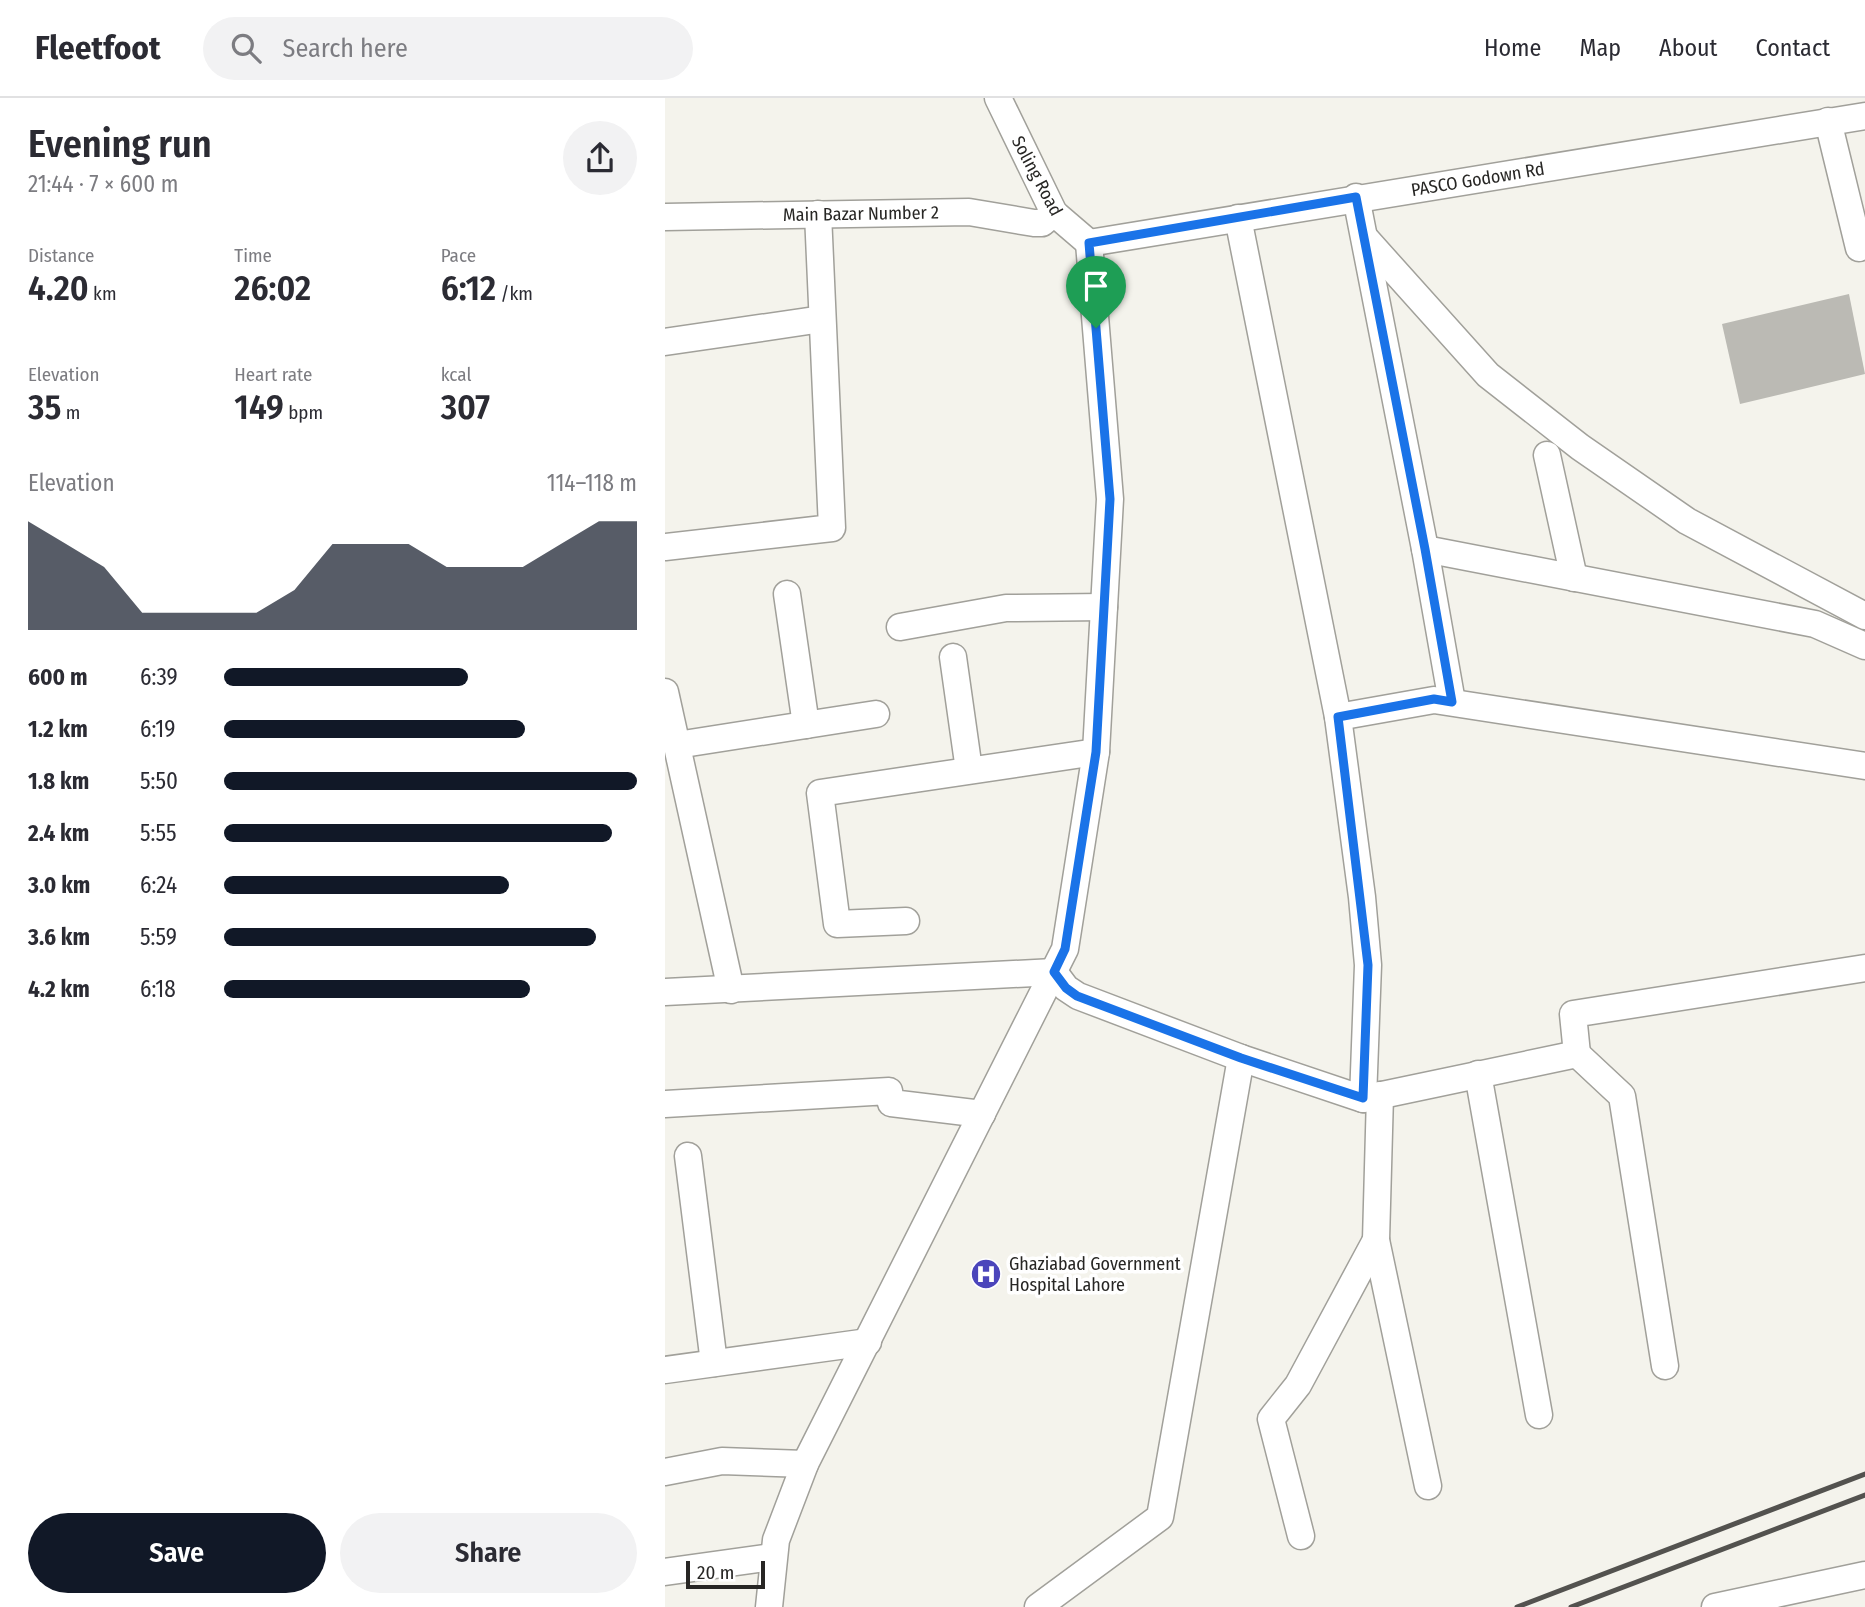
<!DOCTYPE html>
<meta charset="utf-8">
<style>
body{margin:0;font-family:"Fira Sans Condensed",sans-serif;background:#f2f2f3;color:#2b2b33;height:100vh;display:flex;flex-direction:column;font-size:26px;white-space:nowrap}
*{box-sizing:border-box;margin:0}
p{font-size:23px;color:#7c7c81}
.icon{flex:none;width:38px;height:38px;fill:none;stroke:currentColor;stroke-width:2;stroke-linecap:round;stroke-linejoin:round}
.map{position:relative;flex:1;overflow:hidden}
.sheet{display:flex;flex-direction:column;background:#fff;width:665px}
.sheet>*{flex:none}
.scale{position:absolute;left:21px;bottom:18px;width:79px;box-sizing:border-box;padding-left:7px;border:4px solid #272624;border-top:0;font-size:19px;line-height:24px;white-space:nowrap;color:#272624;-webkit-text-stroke:5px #fff;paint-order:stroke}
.pin{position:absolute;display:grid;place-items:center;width:60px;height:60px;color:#fff;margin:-72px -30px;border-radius:50% 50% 50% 0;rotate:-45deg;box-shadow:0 0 7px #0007}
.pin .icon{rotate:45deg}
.round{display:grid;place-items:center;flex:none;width:74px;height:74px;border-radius:37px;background:#f2f2f3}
.headline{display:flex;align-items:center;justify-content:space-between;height:119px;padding:0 28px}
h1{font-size:38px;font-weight:600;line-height:52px}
.metrics{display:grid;grid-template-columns:repeat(3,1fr);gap:10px;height:119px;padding:7px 28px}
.metrics div{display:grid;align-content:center}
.metrics b{font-size:35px;font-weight:600}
.metrics small{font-size:19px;font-weight:400}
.metrics p{font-size:19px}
.chart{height:196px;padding:14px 28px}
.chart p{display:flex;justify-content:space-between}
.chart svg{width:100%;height:126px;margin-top:7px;fill:#111827;opacity:.7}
.button{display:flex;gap:14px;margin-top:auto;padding:14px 28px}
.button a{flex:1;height:80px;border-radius:42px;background:#111827;color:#fff;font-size:28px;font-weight:600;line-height:80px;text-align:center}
.button a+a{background:#f2f2f3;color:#2b2b33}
ul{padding:0 28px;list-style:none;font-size:23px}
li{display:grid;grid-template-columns:112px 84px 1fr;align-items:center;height:52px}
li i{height:18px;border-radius:9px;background:#111827}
header{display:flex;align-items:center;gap:42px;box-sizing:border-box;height:98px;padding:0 35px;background:#fff;border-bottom:2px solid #e1e1e2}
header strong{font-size:33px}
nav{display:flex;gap:38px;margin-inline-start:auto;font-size:24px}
.search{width:490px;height:63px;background:#f2f2f3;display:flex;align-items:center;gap:18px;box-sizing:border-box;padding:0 24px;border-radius:38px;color:#7c7c81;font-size:26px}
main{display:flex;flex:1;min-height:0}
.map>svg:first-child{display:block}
.building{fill:#bbbab4}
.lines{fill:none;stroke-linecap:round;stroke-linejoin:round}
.minor-casing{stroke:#a1a09a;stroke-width:29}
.minor{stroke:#fff;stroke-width:26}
.rail{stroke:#53524f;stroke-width:5}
.route-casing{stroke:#fff;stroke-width:14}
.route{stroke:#1a73e8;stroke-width:9}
.labels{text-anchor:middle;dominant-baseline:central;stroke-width:7;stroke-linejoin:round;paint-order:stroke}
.street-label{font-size:18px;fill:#272624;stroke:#fff}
.poi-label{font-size:18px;fill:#272624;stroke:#fff;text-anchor:start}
</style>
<header>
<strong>Fleetfoot</strong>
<div class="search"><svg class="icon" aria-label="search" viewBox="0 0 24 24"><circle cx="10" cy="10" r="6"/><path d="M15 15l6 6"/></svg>Search here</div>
<nav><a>Home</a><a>Map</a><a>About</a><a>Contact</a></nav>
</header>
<main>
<section class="sheet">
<div class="headline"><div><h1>Evening run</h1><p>21:44 · 7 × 600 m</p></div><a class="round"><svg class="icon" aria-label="share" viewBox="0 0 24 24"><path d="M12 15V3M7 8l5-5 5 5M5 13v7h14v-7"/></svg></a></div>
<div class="metrics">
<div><p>Distance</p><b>4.20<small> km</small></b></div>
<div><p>Time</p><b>26:02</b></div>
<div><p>Pace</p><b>6:12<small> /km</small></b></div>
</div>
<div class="metrics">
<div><p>Elevation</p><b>35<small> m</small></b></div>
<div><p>Heart rate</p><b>149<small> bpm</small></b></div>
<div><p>kcal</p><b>307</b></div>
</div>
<div class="chart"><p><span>Elevation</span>114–118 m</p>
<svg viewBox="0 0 160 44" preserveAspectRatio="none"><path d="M0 44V6L10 14L20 22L30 38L40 38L50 38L60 38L70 30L80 14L90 14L100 14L110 22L120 22L130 22L140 14L150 6L160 6V44z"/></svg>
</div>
<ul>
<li><b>600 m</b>6:39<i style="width:59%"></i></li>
<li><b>1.2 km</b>6:19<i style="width:73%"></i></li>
<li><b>1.8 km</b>5:50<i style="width:100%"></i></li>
<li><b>2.4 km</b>5:55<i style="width:94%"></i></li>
<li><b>3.0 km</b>6:24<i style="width:69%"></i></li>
<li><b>3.6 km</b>5:59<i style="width:90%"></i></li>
<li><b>4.2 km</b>6:18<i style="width:74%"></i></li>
</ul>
<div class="button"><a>Save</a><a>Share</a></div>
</section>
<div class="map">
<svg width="1200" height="1509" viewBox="0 0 1200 1509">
<rect width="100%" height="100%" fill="#f4f3ec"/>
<path class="building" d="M1184,196L1200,276L1075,306L1057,226Z"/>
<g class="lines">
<g class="minor-casing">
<g id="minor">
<path d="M333,0L389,115L424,145"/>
<path d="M1163,23L1194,150"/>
<path d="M691,99L760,451L787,604"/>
<path id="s1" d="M0,119L304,114L369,125H377L389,115"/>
<path d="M573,120L673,619L697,799L703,867L698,1001"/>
<path d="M700,140L823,277L915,349L1022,423L1200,518"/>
<path id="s2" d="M424,145L1200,18"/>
<path d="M0,244L157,221"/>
<path d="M882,357L909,480"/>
<path d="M0,449L167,430L153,116"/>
<path d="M760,451L1150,526L1200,548"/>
<path d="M122,496L141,627"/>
<path d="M235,529L341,510L439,509"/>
<path d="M288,559L304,672"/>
<path d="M0,594L66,892"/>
<path d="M673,619L769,602L1200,668"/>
<path d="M12,647L211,616"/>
<path d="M241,823L172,826L155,695L431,654"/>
<path d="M0,894L389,874L401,890L413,898L576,960L698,1001L912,956L908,916L1200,870"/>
<path d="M912,956L957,998L1000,1268"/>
<path d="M813,976L874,1317"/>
<path d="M715,997L711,1142L763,1388"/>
<path d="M0,1006L224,993L226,1005L317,1016"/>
<path d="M23,1058L49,1265"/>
<path d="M0,1272L203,1244"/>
<path d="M0,1374L57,1363L140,1366"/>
<path d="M636,1438L606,1321L633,1287L711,1142"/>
<path d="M0,1474L107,1459"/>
<path d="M104,1509L111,1442L140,1366L400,851L431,654L445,401L424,145"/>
<path d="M373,1509L495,1419L576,960"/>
<path d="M1050,1509L1200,1477"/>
</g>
</g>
<use href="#minor" class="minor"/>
<path class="rail" d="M852,1509L1200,1376
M906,1509L1200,1397"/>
</g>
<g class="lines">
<g class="route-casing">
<path id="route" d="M691,99L760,451L787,604L769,601L673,619L703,867L698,1000L576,960L412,898L401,890L389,874L400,851L431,654L445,401L424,145Z"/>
</g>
<use href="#route" class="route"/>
</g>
<defs>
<g id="hospital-disc" transform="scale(1.575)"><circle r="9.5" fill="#4b45bb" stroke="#fff"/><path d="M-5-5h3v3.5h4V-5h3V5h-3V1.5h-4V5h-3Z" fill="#fff"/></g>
</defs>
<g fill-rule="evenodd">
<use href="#hospital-disc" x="321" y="1176"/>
</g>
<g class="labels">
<g class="street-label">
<text transform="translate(372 78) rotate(62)">Soling Road</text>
<text stroke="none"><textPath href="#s2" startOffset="394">PASCO Godown Rd</textPath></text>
<text stroke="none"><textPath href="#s1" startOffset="196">Main Bazar Number 2</textPath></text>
</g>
<g class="poi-label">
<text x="344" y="1166">Ghaziabad Government<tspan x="344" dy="21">Hospital Lahore</tspan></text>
</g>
</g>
</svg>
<div class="scale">20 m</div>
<div class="pin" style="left:431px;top:230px;background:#1e9e55"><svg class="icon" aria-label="arrive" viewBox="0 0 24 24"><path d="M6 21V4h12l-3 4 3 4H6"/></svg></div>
</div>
</main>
